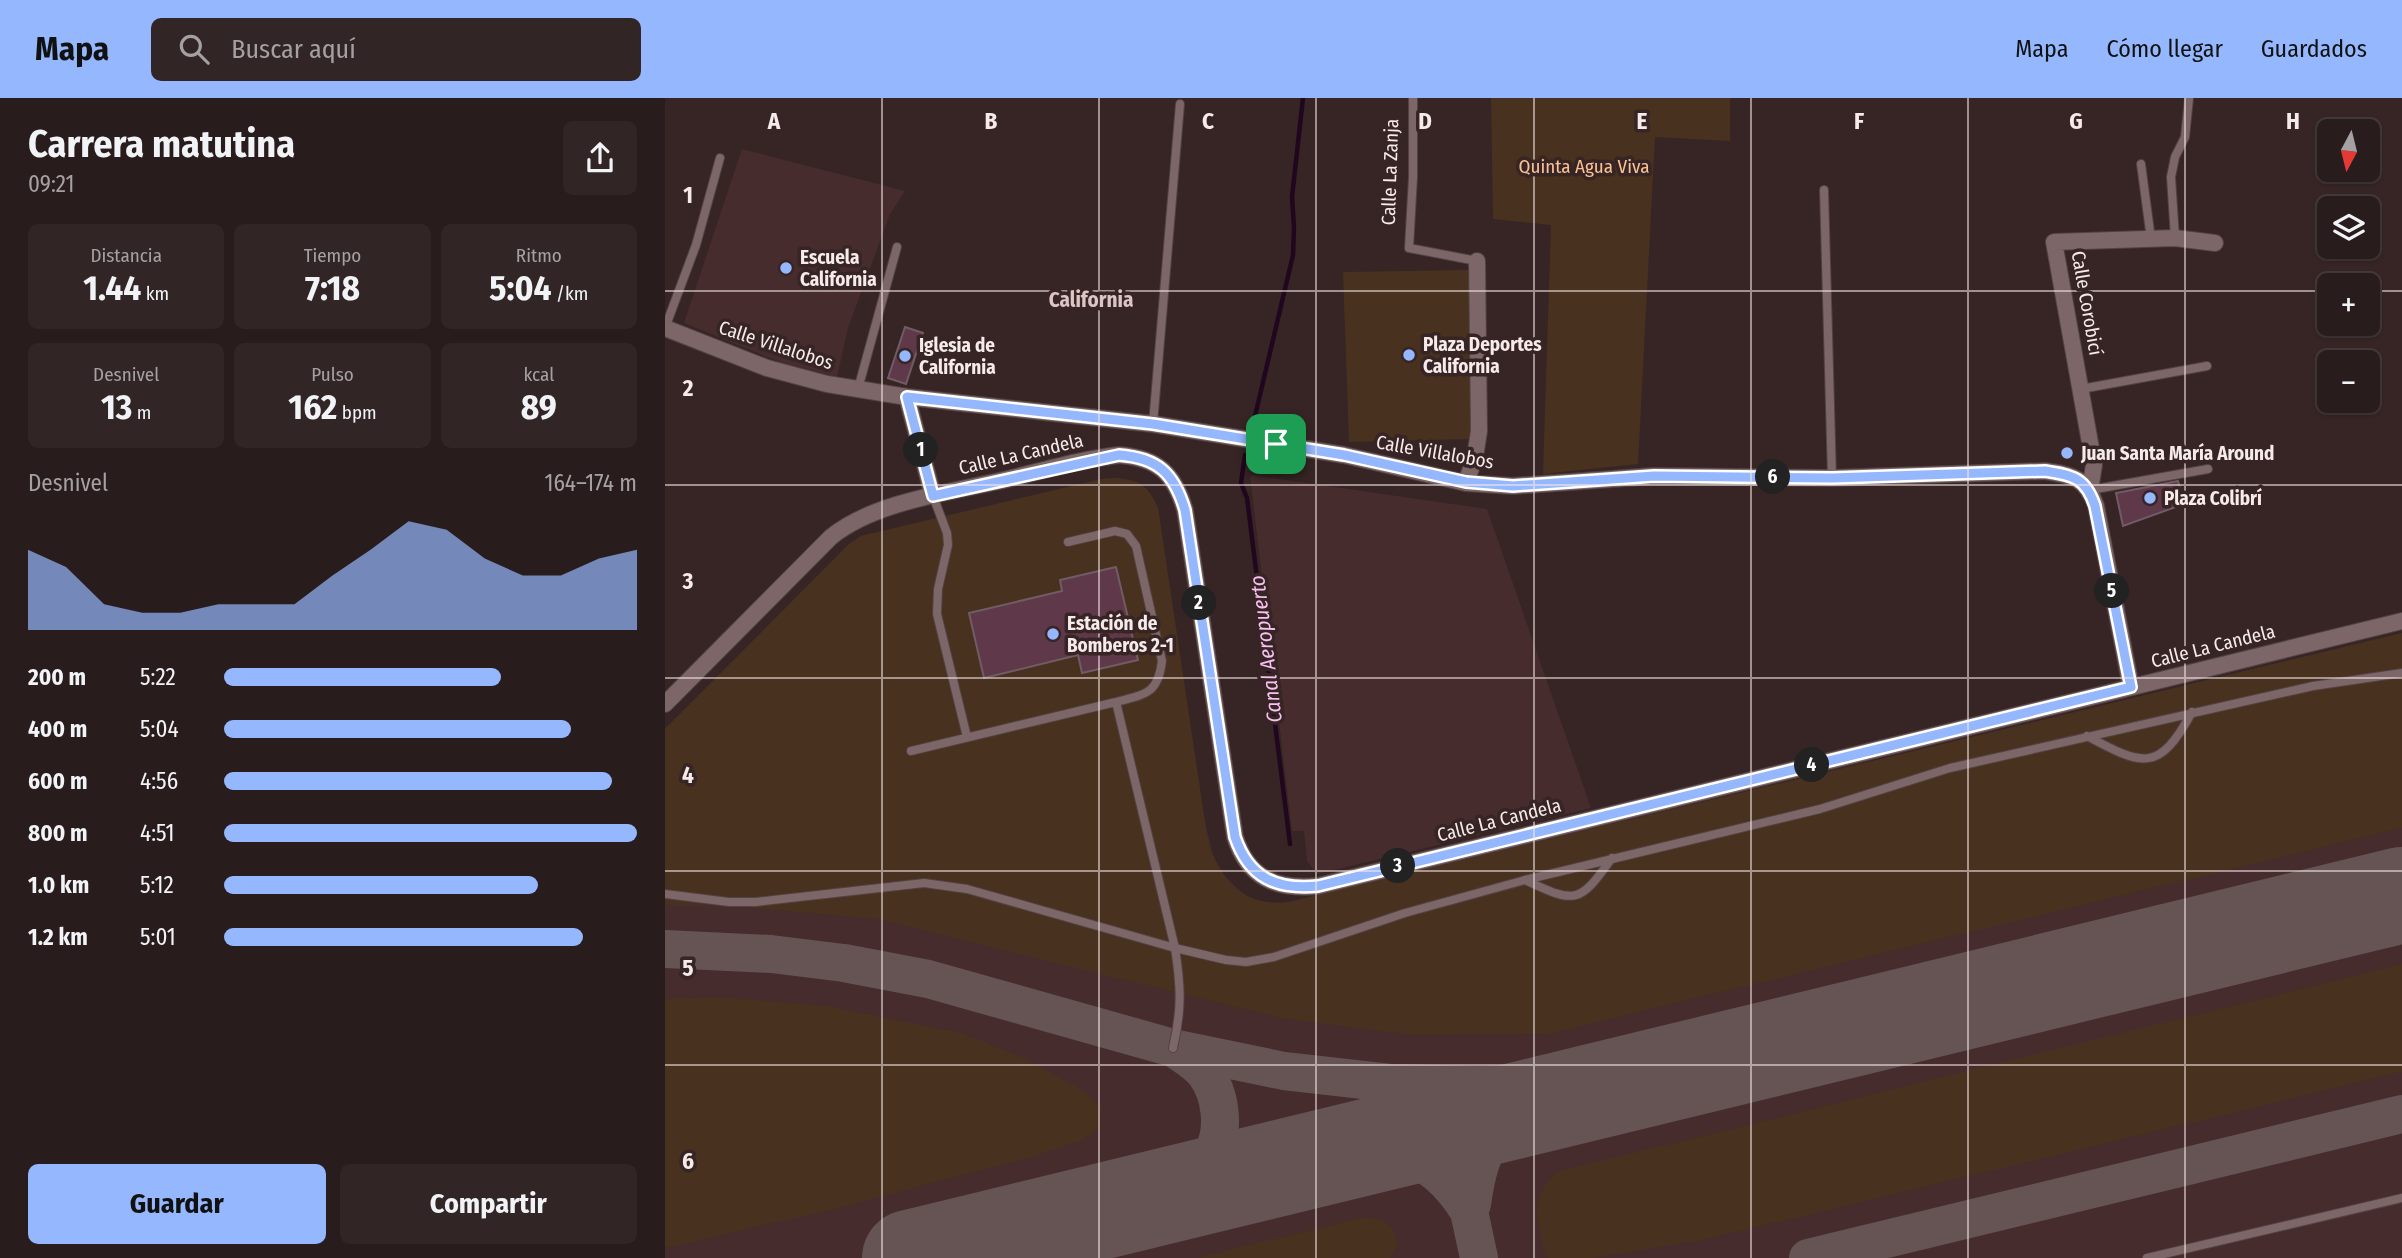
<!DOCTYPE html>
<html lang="es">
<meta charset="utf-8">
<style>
body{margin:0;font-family:"Fira Sans Condensed",sans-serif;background:#312525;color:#f1f3f6;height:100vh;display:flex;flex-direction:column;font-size:26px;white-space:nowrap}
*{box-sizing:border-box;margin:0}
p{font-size:23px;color:#a5a1a3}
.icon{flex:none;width:38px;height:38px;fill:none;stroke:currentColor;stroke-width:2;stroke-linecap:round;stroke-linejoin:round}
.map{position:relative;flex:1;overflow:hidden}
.panel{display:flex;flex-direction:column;background:#291c1c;width:665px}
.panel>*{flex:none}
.needle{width:46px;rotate:187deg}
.controls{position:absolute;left:1652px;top:21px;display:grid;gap:14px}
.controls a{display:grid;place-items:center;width:63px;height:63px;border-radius:10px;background:#291c1c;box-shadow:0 2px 5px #0004,0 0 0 2px #453a3b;font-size:35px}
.pin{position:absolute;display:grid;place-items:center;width:60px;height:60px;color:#fff;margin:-30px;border-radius:14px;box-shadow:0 4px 10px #0006}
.km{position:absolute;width:35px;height:35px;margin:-18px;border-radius:50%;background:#222;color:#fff;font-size:19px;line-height:35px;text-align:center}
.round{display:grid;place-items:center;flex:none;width:74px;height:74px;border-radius:10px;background:#312525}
.overview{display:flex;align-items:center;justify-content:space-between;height:119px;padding:0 28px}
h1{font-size:38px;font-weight:700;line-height:52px}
.figures{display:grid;grid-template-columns:repeat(3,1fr);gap:10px;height:119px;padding:7px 28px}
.figures div{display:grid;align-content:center;border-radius:10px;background:#312525;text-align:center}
.figures b{font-size:35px;font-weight:700}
.figures small{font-size:19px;font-weight:400}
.figures p{font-size:19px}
.chart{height:196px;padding:14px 28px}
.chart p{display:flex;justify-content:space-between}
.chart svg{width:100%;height:126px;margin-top:7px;fill:#94b7fd;opacity:.7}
.action{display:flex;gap:14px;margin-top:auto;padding:14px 28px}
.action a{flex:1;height:80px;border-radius:10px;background:#94b7fd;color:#111;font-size:28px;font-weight:700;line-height:80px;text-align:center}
.action a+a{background:#312525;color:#f1f3f6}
ul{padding:0 28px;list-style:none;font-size:23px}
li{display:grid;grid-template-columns:112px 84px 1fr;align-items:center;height:52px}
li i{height:18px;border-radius:9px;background:#94b7fd}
header{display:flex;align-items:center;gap:42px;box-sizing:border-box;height:98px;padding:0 35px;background:#94b7fd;color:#111}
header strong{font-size:33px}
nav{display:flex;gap:38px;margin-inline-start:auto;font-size:24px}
.search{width:490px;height:63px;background:#312525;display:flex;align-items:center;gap:18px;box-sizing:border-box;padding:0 24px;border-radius:10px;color:#a5a1a3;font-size:26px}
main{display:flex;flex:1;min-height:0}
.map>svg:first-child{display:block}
.built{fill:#462c2d}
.green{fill:#48311e}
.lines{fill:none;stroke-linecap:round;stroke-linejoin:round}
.stream{stroke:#20071e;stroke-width:4.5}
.taxiway{stroke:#665454;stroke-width:38}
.runway{stroke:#665454;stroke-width:96}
.building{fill:#5f3949;stroke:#705c64;stroke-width:2}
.lane-casing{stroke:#524244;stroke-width:10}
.street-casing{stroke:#524244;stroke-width:18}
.lane{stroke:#7c6667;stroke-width:8}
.street{stroke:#7c6667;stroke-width:16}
.route-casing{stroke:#fff;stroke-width:14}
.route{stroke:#94b7fd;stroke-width:9}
.grid{fill:none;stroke:#f7eaea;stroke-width:2;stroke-opacity:0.55}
.poi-dot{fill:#94b7fd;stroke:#372525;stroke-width:2.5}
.labels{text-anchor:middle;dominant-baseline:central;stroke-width:7;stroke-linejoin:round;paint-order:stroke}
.park-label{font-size:19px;fill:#fac294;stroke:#372525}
.street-label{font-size:19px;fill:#f7eaea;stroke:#372525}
.poi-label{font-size:19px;font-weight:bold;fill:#f7eaea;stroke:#372525;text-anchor:start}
.neighbourhood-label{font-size:21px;font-weight:bold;fill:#ddc4c5;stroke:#372525}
.water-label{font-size:21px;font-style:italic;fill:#f8c1f1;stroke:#372525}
.grid-label{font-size:23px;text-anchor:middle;font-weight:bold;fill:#f7eaea;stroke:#372525;stroke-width:7;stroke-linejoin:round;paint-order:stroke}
</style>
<header>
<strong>Mapa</strong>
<div class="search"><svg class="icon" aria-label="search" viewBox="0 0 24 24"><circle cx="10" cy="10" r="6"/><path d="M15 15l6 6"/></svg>Buscar aquí</div>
<nav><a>Mapa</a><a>Cómo llegar</a><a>Guardados</a></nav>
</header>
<main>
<section class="panel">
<div class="overview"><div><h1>Carrera matutina</h1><p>09:21</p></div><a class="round"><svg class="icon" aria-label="share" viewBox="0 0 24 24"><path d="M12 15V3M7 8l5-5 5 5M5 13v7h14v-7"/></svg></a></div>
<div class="figures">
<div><p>Distancia</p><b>1.44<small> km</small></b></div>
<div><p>Tiempo</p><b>7:18</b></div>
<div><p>Ritmo</p><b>5:04<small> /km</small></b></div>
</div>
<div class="figures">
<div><p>Desnivel</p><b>13<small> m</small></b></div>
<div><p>Pulso</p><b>162<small> bpm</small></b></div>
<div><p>kcal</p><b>89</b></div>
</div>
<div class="chart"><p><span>Desnivel</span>164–174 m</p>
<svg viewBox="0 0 160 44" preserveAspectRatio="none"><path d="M0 44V16L10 22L20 35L30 38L40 38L50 35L60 35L70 35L80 25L90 16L100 6L110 9L120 19L130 25L140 25L150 19L160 16V44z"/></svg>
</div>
<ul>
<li><b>200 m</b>5:22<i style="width:67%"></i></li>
<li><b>400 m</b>5:04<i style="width:84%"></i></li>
<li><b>600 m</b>4:56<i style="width:94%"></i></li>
<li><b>800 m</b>4:51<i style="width:100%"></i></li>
<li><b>1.0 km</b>5:12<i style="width:76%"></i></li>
<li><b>1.2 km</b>5:01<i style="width:87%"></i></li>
</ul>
<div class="action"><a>Guardar</a><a>Compartir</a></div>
</section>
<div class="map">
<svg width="1737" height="1160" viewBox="0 0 1737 1160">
<rect width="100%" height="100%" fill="#372525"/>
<path class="built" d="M77,51L240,93L225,116L183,230L172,279L115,264L19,225Z
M585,377L822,411L926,710L652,776L642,763L639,733H627Z
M454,380L473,384L488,400L493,410L540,725L549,761L560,778L578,796L589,803L606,806L624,804L1737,535V1160H0V631L183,447L196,438L437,381Z"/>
<path class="green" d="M826,0H1065V43L990,39L973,366L878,376L886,127L828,121Z
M804,172L809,341L684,344L678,174Z
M454,380C477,384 484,389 493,410L543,744C557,784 579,809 624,804L1737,535V730L882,936L747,937L615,920L213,821L50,807H0V631L183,447L196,438L437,381Z
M1737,866V974L1042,1141L928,1160H884L880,1157C873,1121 863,1103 891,1074Z
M54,899L161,908L297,935L359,960L412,989L433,1005L436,1019L435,1030L418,1042L367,1059L161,1113L0,1150V901Z
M694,1120C718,1119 728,1123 733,1147L725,1160H532Z"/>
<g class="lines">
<path class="stream" d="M586,335L628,157L629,130L627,99L638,0
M580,357L576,385L582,400L588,448L625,746"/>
<path class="taxiway" d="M0,851L106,856L179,865L263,881L508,950L619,973L725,985L746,991L765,1002L786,1029L814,1160
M510,951C520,958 532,965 540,975C556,996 560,1031 548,1054C540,1069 529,1081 518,1093
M734,985L815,987L872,985L1015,973
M665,1056C730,1053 763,1051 802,1110
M807,1106C811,1077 817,1047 840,1026C848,1019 860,1014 869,1008
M1143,1160L1737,1016"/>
<path class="runway" d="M245,1160L1737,797"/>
</g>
<path class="building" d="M240,229L258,235L241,286L223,280Z
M1513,383L1519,406L1458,428L1451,395Z
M451,469L473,562L417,575L413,557L319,580L304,515L397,493L395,482Z"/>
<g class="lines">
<g class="lane-casing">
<path id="lane" d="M748,0V79L744,150L812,163
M1476,66L1486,141
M1159,92L1167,380
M1510,140L1506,79L1510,59L1520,39L1524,0
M0,230L31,147L55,60
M193,291L232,149
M1416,291L1542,268
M488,326L515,6
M1425,392L1543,371
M268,398L282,435L283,447L273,491L272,516L302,639
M403,444L450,433L462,436L471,448L497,563C493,596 481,596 451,604
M1422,638C1478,668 1494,675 1527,614
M246,653L451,604L510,850C516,889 517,911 508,950
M860,782C911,806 914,806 947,760
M0,796L64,804H91L259,785L302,791L510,850L561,862L581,864L609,859L740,815L860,782L1155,711L1285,670L1648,588L1737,575
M1482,1160L1737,1100"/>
</g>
<g class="street-casing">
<path id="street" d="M0,230L102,270L162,286L242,299L488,326L679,357L801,385L848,388L989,378L1167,380L1380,373C1408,377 1421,380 1431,408L1466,589
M242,299L268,398
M801,385L810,359L814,333L812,163
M1425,392L1429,367L1389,144L1510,140L1550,145
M0,606L166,439C210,403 288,394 343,381C380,372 417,361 454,357C493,360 509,375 520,412L570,739C583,780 611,792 653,788L1737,523"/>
</g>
<use href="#lane" class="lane"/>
<use href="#street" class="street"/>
</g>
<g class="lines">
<g class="route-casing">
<path id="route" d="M242,299L488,326L679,357L801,384L848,388L989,378L1167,380L1380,373C1408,377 1421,380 1430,408L1466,589L653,788C611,792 584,780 570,739L520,412C509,375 493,360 454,357L268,398Z"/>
</g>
<use href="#route" class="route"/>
</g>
<path class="grid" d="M217,0V1160M434,0V1160M651,0V1160M869,0V1160M1086,0V1160M1303,0V1160M1520,0V1160M0,193H1664M1703,193H1737M0,387H1737M0,580H1737M0,773H1737M0,967H1737"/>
<g class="poi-dot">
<circle cx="121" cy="170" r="7"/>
<circle cx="744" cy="257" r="7"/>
<circle cx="240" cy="258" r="7"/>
<circle cx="1402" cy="355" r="7"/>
<circle cx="1485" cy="400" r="7"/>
<circle cx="388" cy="536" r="7"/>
</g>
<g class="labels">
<g class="park-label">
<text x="919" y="68">Quinta Agua Viva</text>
</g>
<g class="street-label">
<text transform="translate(725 74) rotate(-88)">Calle La Zanja</text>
<text transform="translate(1422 205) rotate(80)">Calle Corobicí</text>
<text transform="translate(111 247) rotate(18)">Calle Villalobos</text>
<text transform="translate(770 354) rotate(10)">Calle Villalobos</text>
<text transform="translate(356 356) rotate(-13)">Calle La Candela</text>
<text transform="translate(1548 548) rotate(-14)">Calle La Candela</text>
<text transform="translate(834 722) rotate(-14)">Calle La Candela</text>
</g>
<g class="poi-label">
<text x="135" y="159">Escuela<tspan x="135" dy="22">California</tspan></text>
<text x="758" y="246">Plaza Deportes<tspan x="758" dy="22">California</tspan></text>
<text x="254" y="247">Iglesia de<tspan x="254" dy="22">California</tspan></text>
<text x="1416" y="355">Juan Santa María Around</text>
<text x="1499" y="400">Plaza Colibrí</text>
<text x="402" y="525">Estación de<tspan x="402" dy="22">Bomberos 2-1</tspan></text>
</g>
<g class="neighbourhood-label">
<text x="426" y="202">California</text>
</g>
<g class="water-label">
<text transform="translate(601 551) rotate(-97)">Canal Aeropuerto</text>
</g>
</g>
<g class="grid-label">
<text x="109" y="31">A</text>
<text x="326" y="31">B</text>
<text x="543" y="31">C</text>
<text x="760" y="31">D</text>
<text x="977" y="31">E</text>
<text x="1194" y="31">F</text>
<text x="1411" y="31">G</text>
<text x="1628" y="31">H</text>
<text x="23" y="105">1</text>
<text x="23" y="298">2</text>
<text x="23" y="491">3</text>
<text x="23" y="685">4</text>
<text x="23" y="878">5</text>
<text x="23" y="1071">6</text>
</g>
</svg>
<div class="controls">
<a><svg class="needle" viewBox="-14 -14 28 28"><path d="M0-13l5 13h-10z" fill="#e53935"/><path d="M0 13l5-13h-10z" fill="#a5a1a3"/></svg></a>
<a><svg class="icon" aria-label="layers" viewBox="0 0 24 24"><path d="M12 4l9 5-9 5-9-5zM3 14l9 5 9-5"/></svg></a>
<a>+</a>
<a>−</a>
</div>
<div class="pin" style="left:611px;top:346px;background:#1e9e55"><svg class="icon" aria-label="arrive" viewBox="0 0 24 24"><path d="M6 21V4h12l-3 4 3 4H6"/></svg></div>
<b class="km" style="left:256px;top:352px">1</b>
<b class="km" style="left:534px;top:505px">2</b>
<b class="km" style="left:733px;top:768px">3</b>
<b class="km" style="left:1147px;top:667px">4</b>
<b class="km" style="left:1447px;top:493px">5</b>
<b class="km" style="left:1108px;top:379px">6</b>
</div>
</main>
